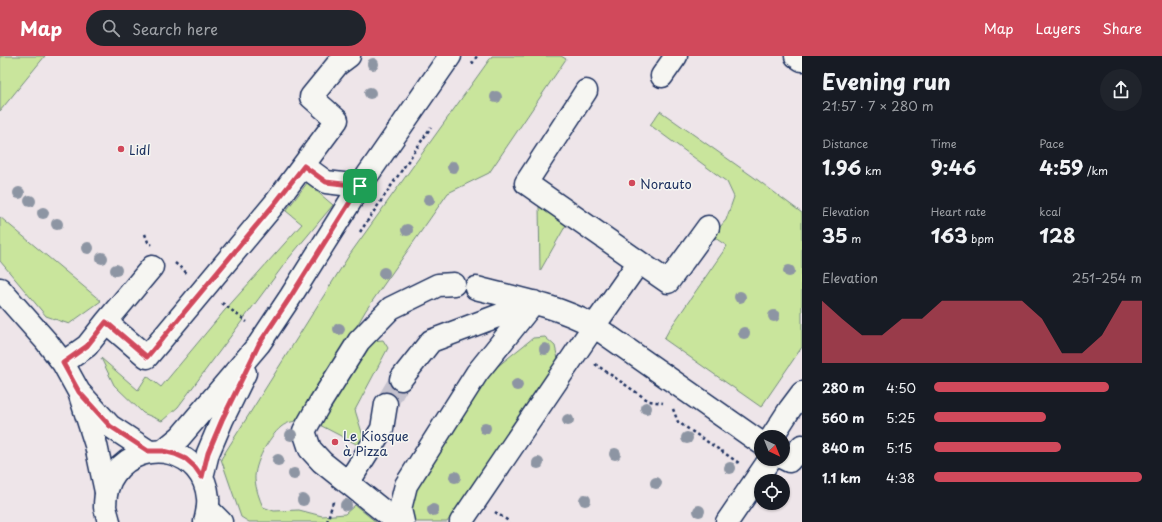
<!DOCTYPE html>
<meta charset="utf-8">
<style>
body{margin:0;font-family:"Playpen Sans",sans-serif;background:#20242c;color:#f1f3f6;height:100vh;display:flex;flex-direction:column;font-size:15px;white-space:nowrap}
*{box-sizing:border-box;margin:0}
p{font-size:13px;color:#9ea1a6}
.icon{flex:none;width:22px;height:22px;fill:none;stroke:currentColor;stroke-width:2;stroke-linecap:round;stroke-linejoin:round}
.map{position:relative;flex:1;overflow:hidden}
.drawer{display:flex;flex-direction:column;background:#171b24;width:360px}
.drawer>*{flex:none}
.needle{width:26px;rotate:137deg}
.tools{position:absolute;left:754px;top:374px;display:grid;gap:8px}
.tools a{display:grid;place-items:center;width:36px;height:36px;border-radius:50%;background:#171b24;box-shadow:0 1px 3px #0004;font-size:20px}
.pin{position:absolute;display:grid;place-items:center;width:34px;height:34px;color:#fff;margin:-17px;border-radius:8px;box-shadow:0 2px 6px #0006}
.round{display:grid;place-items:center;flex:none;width:42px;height:42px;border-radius:21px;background:#20242c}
.summary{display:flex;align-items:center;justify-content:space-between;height:68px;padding:0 20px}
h1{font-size:22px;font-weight:700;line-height:30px}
.stats{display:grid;grid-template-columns:repeat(3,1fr);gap:6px;height:68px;padding:4px 20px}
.stats div{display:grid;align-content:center}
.stats b{font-size:20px;font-weight:700}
.stats small{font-size:11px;font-weight:400}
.stats p{font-size:11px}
.chart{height:112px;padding:8px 20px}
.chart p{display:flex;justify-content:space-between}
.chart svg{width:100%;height:72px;margin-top:4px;fill:#d1495b;opacity:.7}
ul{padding:0 20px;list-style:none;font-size:13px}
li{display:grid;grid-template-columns:64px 48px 1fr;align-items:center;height:30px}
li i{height:10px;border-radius:5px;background:#d1495b}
header{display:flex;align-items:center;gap:24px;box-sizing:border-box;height:56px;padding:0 20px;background:#d1495b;color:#fff}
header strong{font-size:19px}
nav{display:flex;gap:22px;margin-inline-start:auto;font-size:14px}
.search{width:280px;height:36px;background:#20242c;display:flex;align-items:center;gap:10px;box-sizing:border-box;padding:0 14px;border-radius:22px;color:#9ea1a6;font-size:15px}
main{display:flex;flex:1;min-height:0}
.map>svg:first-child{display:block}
.grass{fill:#c9e59c;stroke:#728a7d}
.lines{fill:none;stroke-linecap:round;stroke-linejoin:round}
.minor-tunnel{stroke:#c4c1cd;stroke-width:22;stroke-dasharray:22 11;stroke-linecap:butt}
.minor-casing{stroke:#1b2f5e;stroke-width:25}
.major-casing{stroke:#1b2f5e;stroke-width:25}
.path{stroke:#1b2f5e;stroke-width:2.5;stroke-dasharray:3 3;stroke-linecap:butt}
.minor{stroke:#f6f6f2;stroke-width:22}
.major{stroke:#f6f6f2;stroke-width:22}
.tree{fill:#8d95a3}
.route-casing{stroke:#fff;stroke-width:8}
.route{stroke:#d1495b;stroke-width:5}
.poi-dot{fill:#d1495b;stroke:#f6f6f2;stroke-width:1.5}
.labels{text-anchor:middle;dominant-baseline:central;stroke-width:3;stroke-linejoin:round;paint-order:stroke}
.poi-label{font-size:13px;fill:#1b2f5e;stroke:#f6f6f2;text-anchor:start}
</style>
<header>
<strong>Map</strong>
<div class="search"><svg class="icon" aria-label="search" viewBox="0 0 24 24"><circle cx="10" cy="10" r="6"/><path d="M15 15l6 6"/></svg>Search here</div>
<nav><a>Map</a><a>Layers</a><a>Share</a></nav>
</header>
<main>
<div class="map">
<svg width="802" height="466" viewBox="0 0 802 466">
<rect width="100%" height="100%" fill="#eee5e9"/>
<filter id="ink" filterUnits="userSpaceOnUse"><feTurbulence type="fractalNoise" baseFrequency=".025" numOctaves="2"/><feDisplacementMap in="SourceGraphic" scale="8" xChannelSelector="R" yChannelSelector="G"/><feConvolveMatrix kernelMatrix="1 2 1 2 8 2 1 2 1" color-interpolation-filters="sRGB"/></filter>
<g filter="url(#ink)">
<path class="grass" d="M0,0H45L0,55Z
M492,0H561L566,3L489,117L448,137L366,254L302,364C295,365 287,366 281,371C269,381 254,407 255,424C256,433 259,442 263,451L274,455L299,454L322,460L345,458L355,449L376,466H249L241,461L221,403L350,198Z
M660,55L755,122L802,157V291L761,351L664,283L669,274L727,190L712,180L726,164L734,141L727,126L650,69Z
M307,127L333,149L289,202L178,351L162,365L143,357L114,329L101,302L138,334L147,320L161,331L225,254L302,168L286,155Z
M539,149L566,169L540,215Z
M0,161L101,245L69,268L46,260L0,205Z
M545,281L555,290L558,303L447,466H415L411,460L410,441L483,322L533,282Z
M383,284L388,292L355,354L364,383L360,390L316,367L370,285Z"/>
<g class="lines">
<path class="minor-tunnel" d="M386,348L401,323"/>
<g class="minor-casing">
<path id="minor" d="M796,0L802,4
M662,20L676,0
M304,110L326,126L360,130
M639,206L668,226L708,171
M476,232C516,242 558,250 594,270L639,206L526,127L586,35
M0,233L46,285L63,307L79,336
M106,266L152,211
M63,307L87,290L106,266L147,301L276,146L337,64L311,41L337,9L349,0
M401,323L431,285L532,247
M772,381L790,353L802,337
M783,402L789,405L802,390
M348,427L382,373L386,348
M106,436L96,389L79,336L110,370L148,395
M208,453L221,466
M397,466L322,406L310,393L304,375L320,347L359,285L391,252L438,229L454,228
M403,466L400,453L406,429L477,317L534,246
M461,466L594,270L761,387
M727,466L770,403"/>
</g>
<g class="major-casing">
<path id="major" d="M163,395L180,381L259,288L291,240L360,130L450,0
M202,421L208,397L222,364L245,317
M109,466C108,461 106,456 105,451C105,439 108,426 115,417C144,379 204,394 208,442C209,450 207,458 205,466"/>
</g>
<path class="path" d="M472,8L477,0
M360,176L431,71
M145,178L148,186L152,189
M175,207L188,218
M222,247L247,266
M595,308L649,345L663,347
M673,353L678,366L739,407
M495,456L510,466
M327,466L333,446L332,444"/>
<use href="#minor" class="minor"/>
<use href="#major" class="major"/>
</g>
<g class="tree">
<circle cx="373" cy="8" r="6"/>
<circle cx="370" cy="37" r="6"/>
<circle cx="496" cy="41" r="6"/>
<circle cx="453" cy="111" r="6"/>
<circle cx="19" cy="137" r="6"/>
<circle cx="429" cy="144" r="6"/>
<circle cx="30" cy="145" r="6"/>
<circle cx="43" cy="157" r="6"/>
<circle cx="57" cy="168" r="6"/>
<circle cx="407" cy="174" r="6"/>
<circle cx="88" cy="192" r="6"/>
<circle cx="102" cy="202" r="6"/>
<circle cx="116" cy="214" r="6"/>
<circle cx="789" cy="215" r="6"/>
<circle cx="384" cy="217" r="6"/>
<circle cx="740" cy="241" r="6"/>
<circle cx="774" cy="260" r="6"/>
<circle cx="339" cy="273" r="6"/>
<circle cx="744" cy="277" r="6"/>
<circle cx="545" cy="293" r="6"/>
<circle cx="517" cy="329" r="6"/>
<circle cx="646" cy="352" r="6"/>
<circle cx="568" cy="364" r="6"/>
<circle cx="485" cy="372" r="6"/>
<circle cx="291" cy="379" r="6"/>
<circle cx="687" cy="382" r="6"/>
<circle cx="615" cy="398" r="6"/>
<circle cx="278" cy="404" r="6"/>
<circle cx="538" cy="407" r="6"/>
<circle cx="730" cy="412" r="6"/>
<circle cx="294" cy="418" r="6"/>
<circle cx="455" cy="421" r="6"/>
<circle cx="656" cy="427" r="6"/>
<circle cx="303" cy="444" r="6"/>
<circle cx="585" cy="444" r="6"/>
<circle cx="346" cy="449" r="6"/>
<circle cx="433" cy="454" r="6"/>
<circle cx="699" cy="455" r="6"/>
</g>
</g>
<g class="lines" filter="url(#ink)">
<g class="route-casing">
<path id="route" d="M304,110L326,126L360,130L291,240L259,288L222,364L208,397L202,421L195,411L186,403L175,398L163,395H148L110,370L79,336L63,307L87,290L106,266L147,301L276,146Z"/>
</g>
<use href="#route" class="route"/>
</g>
<g class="poi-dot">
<circle cx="121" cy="93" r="4"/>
<circle cx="632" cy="127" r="4"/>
<circle cx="335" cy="386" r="4"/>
</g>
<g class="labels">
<g class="poi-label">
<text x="129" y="93">Lidl</text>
<text x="640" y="127">Norauto</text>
<text x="343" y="379">Le Kiosque<tspan x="343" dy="15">à Pizza</tspan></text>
</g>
</g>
</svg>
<div class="tools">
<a><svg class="needle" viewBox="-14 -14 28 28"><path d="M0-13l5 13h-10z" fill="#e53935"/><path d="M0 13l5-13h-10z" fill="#9ea1a6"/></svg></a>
<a><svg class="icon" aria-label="locate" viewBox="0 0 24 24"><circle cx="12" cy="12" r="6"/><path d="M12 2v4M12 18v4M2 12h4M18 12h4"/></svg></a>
</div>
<div class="pin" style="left:360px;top:130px;background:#1e9e55"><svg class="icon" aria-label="arrive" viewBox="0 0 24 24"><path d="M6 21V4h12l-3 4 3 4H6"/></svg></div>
</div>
<section class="drawer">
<div class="summary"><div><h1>Evening run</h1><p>21:57 · 7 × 280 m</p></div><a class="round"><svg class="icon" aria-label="share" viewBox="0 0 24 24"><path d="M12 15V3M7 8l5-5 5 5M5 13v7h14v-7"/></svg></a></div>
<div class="stats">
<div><p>Distance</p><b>1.96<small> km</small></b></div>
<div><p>Time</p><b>9:46</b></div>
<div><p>Pace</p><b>4:59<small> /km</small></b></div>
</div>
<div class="stats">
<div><p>Elevation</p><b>35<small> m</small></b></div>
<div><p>Heart rate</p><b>163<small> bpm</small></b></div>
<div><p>kcal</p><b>128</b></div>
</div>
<div class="chart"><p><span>Elevation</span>251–254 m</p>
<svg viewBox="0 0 160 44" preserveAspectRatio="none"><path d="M0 44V6L10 17L20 27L30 27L40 17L50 17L60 6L70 6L80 6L90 6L100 6L110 17L120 38L130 38L140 27L150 6L160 6V44z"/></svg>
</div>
<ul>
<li><b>280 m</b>4:50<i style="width:84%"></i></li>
<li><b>560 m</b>5:25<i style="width:54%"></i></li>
<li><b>840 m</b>5:15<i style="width:61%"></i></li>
<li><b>1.1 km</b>4:38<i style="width:100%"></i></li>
</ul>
</section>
</main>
